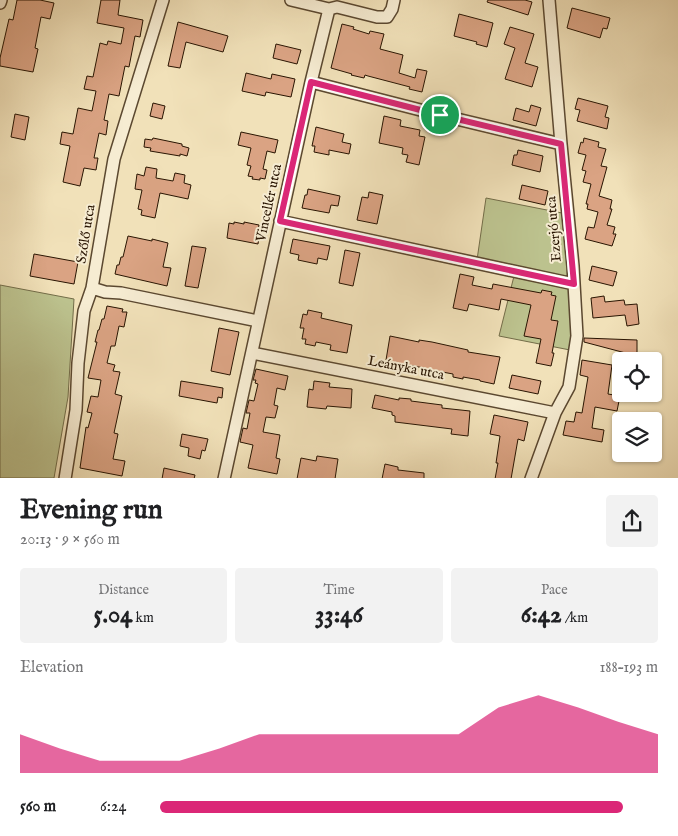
<!DOCTYPE html>
<meta charset="utf-8">
<style>
body{margin:0;font-family:"IM FELL English",serif;background:#f2f2f2;color:#202124;height:100vh;display:flex;flex-direction:column;font-size:19px;white-space:nowrap}
*{box-sizing:border-box;margin:0}
p{font-size:16px;color:#757577}
.icon{flex:none;width:28px;height:28px;fill:none;stroke:currentColor;stroke-width:2;stroke-linecap:round;stroke-linejoin:round}
.map{position:relative;height:478px;overflow:hidden}
.sheet{display:flex;flex-direction:column;background:#fff;flex:1}
.sheet>*{flex:none}
.controls{position:absolute;left:612px;top:352px;display:grid;gap:10px}
.controls a{display:grid;place-items:center;width:50px;height:50px;border-radius:5px;background:#fff;box-shadow:0 1px 4px #0004;font-size:25px}
.pin{position:absolute;display:grid;place-items:center;width:42px;height:42px;color:#fff;margin:-21px;border:2px solid #fff;border-radius:50%;box-shadow:0 1px 5px #0007}
.round{display:grid;place-items:center;flex:none;width:52px;height:52px;border-radius:5px;background:#f2f2f2}
.overview{display:flex;align-items:center;justify-content:space-between;height:85px;padding:0 20px}
h1{font-size:28px;font-weight:700;line-height:38px}
.stats{display:grid;grid-template-columns:repeat(3,1fr);gap:8px;height:85px;padding:5px 20px}
.stats div{display:grid;align-content:center;border-radius:5px;background:#f2f2f2;text-align:center}
.stats b{font-size:25px;font-weight:700}
.stats small{font-size:14px;font-weight:400}
.stats p{font-size:14px}
.chart{height:140px;padding:10px 20px}
.chart p{display:flex;justify-content:space-between}
.chart svg{width:100%;height:90px;margin-top:5px;fill:#db2777;opacity:.7}
ul{padding:0 20px;list-style:none;font-size:16px}
li{display:grid;grid-template-columns:80px 60px 1fr;align-items:center;height:38px}
li i{height:12px;border-radius:6px;background:#db2777}
.map>svg:first-child{display:block}
.green{fill:#bcc28e;stroke:#726c48}
.building{fill:#daa383;stroke:#291502}
.lines{fill:none;stroke-linecap:round;stroke-linejoin:round}
.minor-casing{stroke:#5b4830;stroke-width:14}
.minor{stroke:#f6ecd2;stroke-width:11}
.route-casing{stroke:#fff;stroke-width:10}
.route{stroke:#db2777;stroke-width:6}
.labels{text-anchor:middle;dominant-baseline:central;stroke-width:4;stroke-linejoin:round;paint-order:stroke}
.street-label{font-size:14px;fill:#291502;stroke:#f6ecd2}
</style>
<div class="map">
<svg width="678" height="479" viewBox="0 0 678 479">
<rect width="100%" height="100%" fill="#f1e1b9"/>
<filter id="stains"><feTurbulence type="fractalNoise" baseFrequency=".004" numOctaves="4"/><feColorMatrix values="0 0 0 0 .2 0 0 0 0 .09 0 0 0 0 .02 0 0 0 .5 -.17"/></filter>
<radialGradient id="worn" r=".72"><stop offset=".6" stop-color="#630" stop-opacity="0"/><stop offset="1" stop-color="#630" stop-opacity=".3"/></radialGradient>
<path class="green" d="M486,198L562,213L570,280L477,260Z
M514,276L571,287L574,332L570,350L499,336Z
M0,285L74,299L68,397L54,478H0Z"/>
<path class="building" d="M17,0H40L54,3L50,19L41,17L35,48L38,49L33,72L0,66V58L9,19L13,20Z
M101,0H120L118,15L143,20L140,37L135,36L129,67L125,66L119,96L109,94L104,120L108,121L106,135L99,133L94,158H98L96,170L84,168L80,186L63,182L70,146L60,144L62,132L73,134L78,108L92,111L96,91L84,89L87,76L93,77L100,43L107,45L108,41L121,44L124,28L97,23Z
M488,0H525L532,2L528,15L487,2Z
M572,8L610,18L607,29L603,28L600,38L567,28Z
M459,14L493,23L487,47L476,44L477,42L454,36Z
M178,22L228,36L223,52L186,42L180,68L168,66Z
M342,24L354,27L353,29L369,34L370,31L384,34L380,49L403,55L399,73L415,78L417,69L427,71L422,92L409,89L410,87L368,76L365,75L364,78L351,75L352,74L331,68Z
M510,27L534,34L525,63L538,67L532,87L505,79L515,48L504,44Z
M276,44L301,50L297,64L273,58Z
M246,73L271,79L272,74L295,79L291,97L266,92L265,96L242,91Z
M578,98L608,106L605,117L609,118L607,129L577,121L580,110L575,109Z
M153,103L165,106L162,119L150,116Z
M531,105L541,108L536,126L513,120L516,108L529,112Z
M15,114L29,117L25,140L11,137Z
M384,116L401,120L400,126L420,130L419,136L425,137L419,165L406,162L408,155L402,154L403,148L379,143Z
M316,127L344,134L342,142L351,144L349,154L329,150V155L314,152L315,146H312Z
M241,132L278,140L275,153L267,151L263,169L267,170L265,179L260,178V180L252,179L253,177L248,176L251,166L247,165L251,148L238,145Z
M153,138L182,144V146L189,148L187,156L180,154V156L150,151L151,148L144,147L145,139L152,140Z
M584,138L599,142L598,147L606,149L601,166L607,167L599,196L612,200L610,209H612L607,225L615,227L613,234H616L612,246L585,239L588,227L594,228L598,212L587,209L588,204H586L591,184L583,182L586,171L582,170L586,155L578,153L581,142L583,143Z
M518,150L543,156L540,172L512,165L514,155H517Z
M146,167L157,169L156,178L173,181L175,173L185,175L184,183L191,185L188,199L160,193L155,218L141,215L142,210L138,209L142,190L135,189L137,174L144,176Z
M522,185L548,191L545,205L519,199Z
M308,189L340,196L338,206L331,205L329,213L302,208L305,195H307Z
M369,192L383,195L377,224L357,220L362,197L368,198Z
M234,222L244,224V222L259,225L258,231H260L258,244L227,238L229,223L234,224Z
M128,236L152,241V239L168,243L163,267L171,268L167,286L115,274L117,265H119L121,257H123Z
M293,239L330,246L327,260L318,258L317,264L298,260L299,255L290,253Z
M192,246L206,248L198,288L185,286Z
M345,250L360,253L353,286L339,283Z
M34,254L78,262L74,284L30,276Z
M592,266L617,272L613,286L589,280Z
M460,274L474,277L472,285L492,289L493,284L541,293L542,290L552,292L551,295L556,296L551,320L558,321L552,353H554L551,366L536,363L541,339L524,336L531,305L501,299L499,310L469,304L467,311L453,308Z
M604,296L605,302L624,300L625,305L637,304L639,324L627,326L625,315L593,318L591,298Z
M107,306L123,309L122,312H127L124,327L119,326L115,346H111L107,363L115,365L113,371L120,372L115,394L122,396L114,433L118,434L113,459L125,461L122,476L80,468L86,427L88,428L92,413L87,412L91,396L98,397L101,380L88,378L97,342H95L98,330H99L102,319H104Z
M308,310L322,313L321,318L352,325L347,353L330,350L331,345L316,342L315,346L305,344L306,339H302L304,328H300L303,314L307,315Z
M219,328L239,332L230,375L211,371Z
M390,336L419,342V340L432,342L468,350V352L500,357L494,384L480,381V380L463,377V379L453,377V374L437,371H433V373L423,371L424,368L408,365L407,369L391,366L392,361L386,360Z
M584,338L637,340V356L584,342Z
M582,360L612,365L608,394L620,396L617,411L595,407L592,428L604,430L602,442L563,435L566,421L574,422L576,412L582,413L588,377L580,375Z
M256,369L288,376L285,390L277,388L274,405L278,406L275,418L266,417L263,432L280,435L276,458L280,459L277,474L248,468L253,445L240,442L243,428L247,429L250,413H246L249,400L254,401L258,384L255,383L256,380H253Z
M512,375L541,381L538,394L509,388Z
M181,381L223,388L222,398L218,397L217,403L179,396Z
M314,381L330,383L329,387L352,389L351,408L327,406L326,409L307,407L309,389L313,390Z
M375,395L399,400V398L411,399V401L442,405V408L470,411L468,436L451,434L452,429L395,422V416L392,415V412L372,408Z
M494,415L528,422L524,441L518,439L511,479H495L498,463H496L500,436L490,434Z
M182,434L208,439L205,451L202,450L200,459L188,456L189,448L180,446Z
M317,456L338,459L335,479H297L301,458L316,461Z
M385,464L398,467V470L424,473V479H382Z
M164,468L195,475L194,479H162Z"/>
<g class="lines">
<g class="minor-casing">
<path id="minor" d="M291,0L329,9
M0,3L1,0
M311,82L440,115L561,144
M280,221L574,284
M92,288L105,292L121,293L258,321
M252,353L555,413
M65,479L76,410L78,363L84,311L92,288L114,159L163,0
M224,479L311,82L329,9L337,7L377,17H387L392,9L394,0
M531,479L555,413L569,387L577,336L573,266L561,144L549,0"/>
</g>
<use href="#minor" class="minor"/>
</g>
<g class="lines">
<g class="route-casing">
<path id="route" d="M311,82L440,115L561,144L574,284L280,221Z"/>
</g>
<use href="#route" class="route"/>
</g>
<g class="labels">
<g class="street-label">
<text transform="translate(269 203) rotate(-78)">Vincellér utca</text>
<text transform="translate(554 229) rotate(-95)">Ezerjó utca</text>
<text transform="translate(86 234) rotate(-81)">Szőlő utca</text>
<text transform="translate(406 368) rotate(11)">Leányka utca</text>
</g>
</g>
<rect width="100%" height="100%" filter="url(#stains)"/>
<rect width="100%" height="100%" fill="url(#worn)"/>
</svg>
<div class="controls">
<a><svg class="icon" aria-label="locate" viewBox="0 0 24 24"><circle cx="12" cy="12" r="6"/><path d="M12 2v4M12 18v4M2 12h4M18 12h4"/></svg></a>
<a><svg class="icon" aria-label="layers" viewBox="0 0 24 24"><path d="M12 4l9 5-9 5-9-5zM3 14l9 5 9-5"/></svg></a>
</div>
<div class="pin" style="left:440px;top:115px;background:#1e9e55"><svg class="icon" aria-label="arrive" viewBox="0 0 24 24"><path d="M6 21V4h12l-3 4 3 4H6"/></svg></div>
</div>
<section class="sheet">
<div class="overview"><div><h1>Evening run</h1><p>20:13 · 9 × 560 m</p></div><a class="round"><svg class="icon" aria-label="share" viewBox="0 0 24 24"><path d="M12 15V3M7 8l5-5 5 5M5 13v7h14v-7"/></svg></a></div>
<div class="stats">
<div><p>Distance</p><b>5.04<small> km</small></b></div>
<div><p>Time</p><b>33:46</b></div>
<div><p>Pace</p><b>6:42<small> /km</small></b></div>
</div>
<div class="chart"><p><span>Elevation</span>188–193 m</p>
<svg viewBox="0 0 160 44" preserveAspectRatio="none"><path d="M0 44V25L10 32L20 38L30 38L40 38L50 32L60 25L70 25L80 25L90 25L100 25L110 25L120 12L130 6L140 12L150 19L160 25V44z"/></svg>
</div>
<ul>
<li><b>560 m</b>6:24<i style="width:93%"></i></li>
</ul>
</section>
